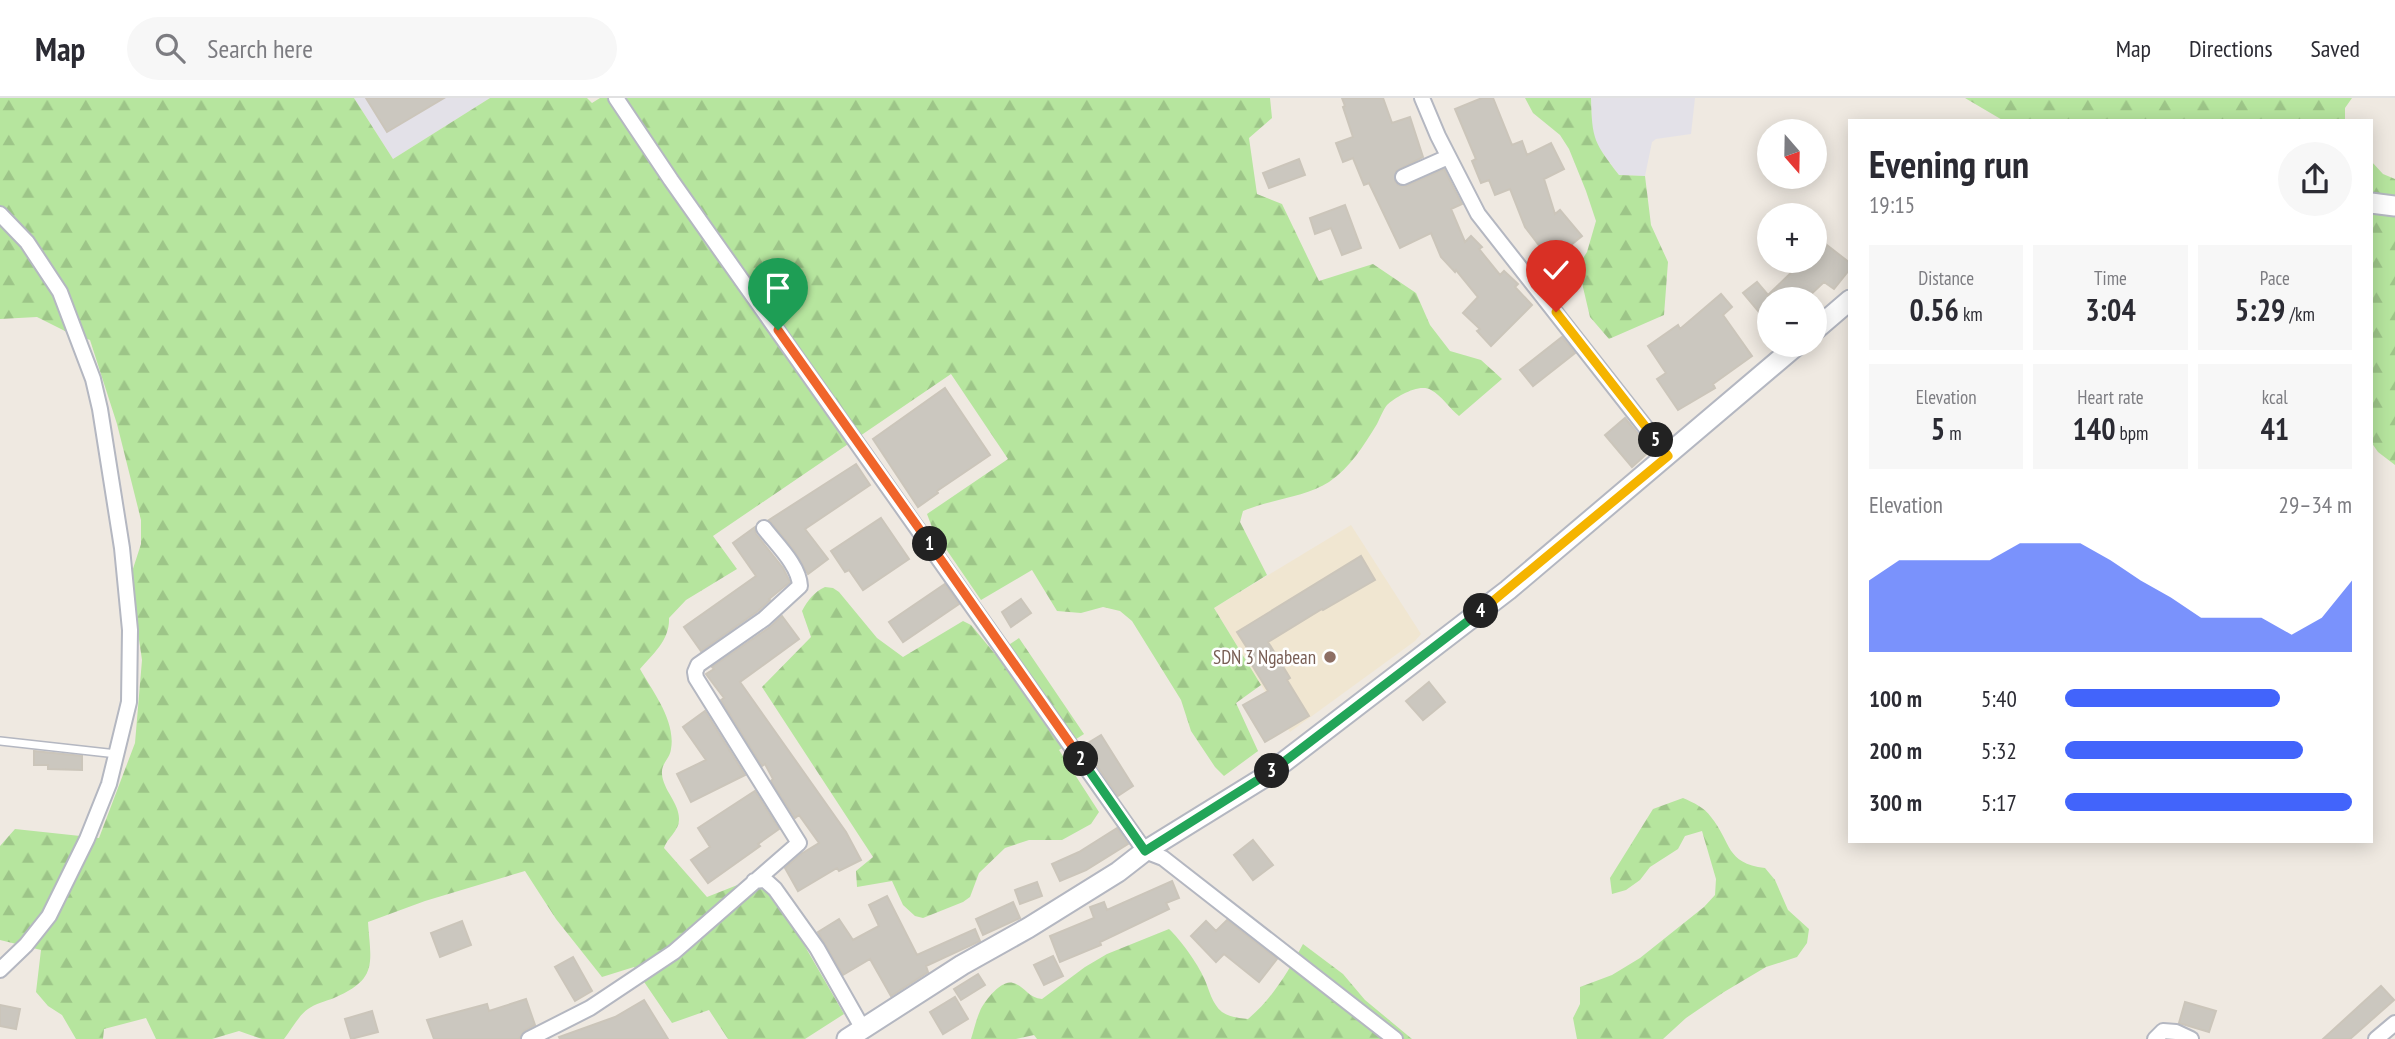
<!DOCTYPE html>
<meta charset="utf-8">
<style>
body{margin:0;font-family:"PT Sans Narrow",sans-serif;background:#f7f7f7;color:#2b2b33;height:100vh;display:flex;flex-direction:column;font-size:26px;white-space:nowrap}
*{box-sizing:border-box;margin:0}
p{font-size:23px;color:#7c7c81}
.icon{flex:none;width:38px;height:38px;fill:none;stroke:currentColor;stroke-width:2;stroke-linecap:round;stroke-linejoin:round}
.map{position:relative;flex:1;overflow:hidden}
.sheet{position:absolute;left:1848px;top:21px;width:525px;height:724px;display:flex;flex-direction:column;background:#fff;border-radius:0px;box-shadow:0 4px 18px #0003}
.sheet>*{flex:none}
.needle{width:46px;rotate:160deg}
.controls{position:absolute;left:1757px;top:21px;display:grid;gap:14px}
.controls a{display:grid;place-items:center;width:70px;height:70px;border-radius:50%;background:#fff;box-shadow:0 4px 18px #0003;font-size:35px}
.pin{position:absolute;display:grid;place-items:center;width:60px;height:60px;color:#fff;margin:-72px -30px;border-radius:50% 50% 50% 0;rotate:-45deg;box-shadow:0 0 7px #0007}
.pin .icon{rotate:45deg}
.km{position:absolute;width:35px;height:35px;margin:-18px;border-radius:50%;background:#222;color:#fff;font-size:19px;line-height:35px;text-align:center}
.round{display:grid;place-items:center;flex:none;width:74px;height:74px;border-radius:37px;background:#f7f7f7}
.summary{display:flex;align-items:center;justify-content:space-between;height:119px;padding:0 21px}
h1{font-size:38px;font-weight:700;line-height:52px}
.figures{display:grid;grid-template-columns:repeat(3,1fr);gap:10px;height:119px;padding:7px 21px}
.figures div{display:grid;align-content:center;border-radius:0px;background:#f7f7f7;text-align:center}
.figures b{font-size:30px;font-weight:700}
.figures small{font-size:19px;font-weight:400}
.figures p{font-size:19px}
.chart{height:196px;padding:14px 21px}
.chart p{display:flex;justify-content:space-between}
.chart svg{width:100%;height:126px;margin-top:7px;fill:#4264fb;opacity:.7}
ul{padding:0 21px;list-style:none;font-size:23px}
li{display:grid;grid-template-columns:112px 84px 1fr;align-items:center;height:52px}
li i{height:18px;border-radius:9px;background:#4264fb}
header{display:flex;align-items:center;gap:42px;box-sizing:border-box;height:98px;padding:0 35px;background:#fff;border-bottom:2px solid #e1e1e2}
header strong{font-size:33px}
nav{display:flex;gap:38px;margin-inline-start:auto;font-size:24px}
.search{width:490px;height:63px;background:#f7f7f7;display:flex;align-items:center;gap:18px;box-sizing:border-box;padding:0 24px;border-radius:38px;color:#7c7c81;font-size:26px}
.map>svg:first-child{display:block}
.industrial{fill:#e3e1e8}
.education{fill:#f0e6d1}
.forest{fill:url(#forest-firs)}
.building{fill:#cbc7bf;stroke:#cbc5ba;stroke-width:2}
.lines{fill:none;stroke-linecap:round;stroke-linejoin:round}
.lane-casing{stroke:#b4b7c1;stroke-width:10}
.street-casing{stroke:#b4b7c1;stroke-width:18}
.secondary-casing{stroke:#b4b7c1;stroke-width:23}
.lane{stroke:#fff;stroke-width:7}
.street{stroke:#fff;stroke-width:14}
.secondary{stroke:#fff;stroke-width:19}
.split-1-casing{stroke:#fff;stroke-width:14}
.split-2-casing{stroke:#fff;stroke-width:14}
.split-3-casing{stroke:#fff;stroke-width:14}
.split-4-casing{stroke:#fff;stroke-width:14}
.split-5-casing{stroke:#fff;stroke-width:14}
.split-6-casing{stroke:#fff;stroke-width:14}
.split-1{stroke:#f0652b;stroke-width:9}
.split-2{stroke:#f0652b;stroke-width:9}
.split-3{stroke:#22a559;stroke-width:9}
.split-4{stroke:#22a559;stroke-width:9}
.split-5{stroke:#f5b400;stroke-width:9}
.split-6{stroke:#f5b400;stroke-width:9}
.education-dot{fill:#8d6e63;stroke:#fff;stroke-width:2.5}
.labels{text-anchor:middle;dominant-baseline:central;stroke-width:5;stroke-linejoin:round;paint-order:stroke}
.education-label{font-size:19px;fill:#785e54;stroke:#fff;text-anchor:end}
</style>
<header>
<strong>Map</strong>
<div class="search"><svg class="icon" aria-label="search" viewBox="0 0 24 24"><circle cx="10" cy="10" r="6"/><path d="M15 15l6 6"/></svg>Search here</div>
<nav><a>Map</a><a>Directions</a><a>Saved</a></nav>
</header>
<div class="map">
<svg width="2395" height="941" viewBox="0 0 2395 941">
<defs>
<pattern id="forest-firs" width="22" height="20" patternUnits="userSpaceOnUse" patternTransform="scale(1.75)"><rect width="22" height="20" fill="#b6e59e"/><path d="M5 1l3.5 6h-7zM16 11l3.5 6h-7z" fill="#9dc588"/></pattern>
</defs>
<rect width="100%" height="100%" fill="#efe9e1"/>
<path class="industrial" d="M354,0H490L393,61Z
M1591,0H1695L1691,36L1656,41L1652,44L1645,78L1619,77L1596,46L1592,32Z"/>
<path class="education" d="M1351,427L1421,536L1415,543L1290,634L1214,510Z"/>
<path class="forest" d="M0,0H354L393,61L490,0H587L592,5L600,0H1270L1272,20L1249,40L1257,96L1282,106L1319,183L1373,166L1416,195L1430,227L1450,253L1481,262L1502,281L1459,318C1450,311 1441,297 1431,292C1419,285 1396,299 1387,307C1383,312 1380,320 1377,326C1364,347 1350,370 1329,384C1304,400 1270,401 1243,413L1240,424L1267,477L1214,510L1261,587L1236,605L1258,653L1224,678L1215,669L1191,633L1181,602L1132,523L1120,513L1103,509L1081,515L1057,513L1032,472L981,502L933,432L927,416L1008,361L951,276L713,438L737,471L686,502L669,520C670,542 653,556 640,571C653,594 676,623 671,651C670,661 661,665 662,676C663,692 680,706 679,722C679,733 667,740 664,750L707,799L740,786L765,792L799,838L844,916L805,941H728L709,912L672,925L634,869L602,879L556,821L525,773L425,803L368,824C371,866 378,881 334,900C326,903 315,906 308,911C299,917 291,932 284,941H262L239,933L212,941H156L146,920L104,931L103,941H76L62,917L48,908L36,894L41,852L0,842V748L15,731L99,740L135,645L142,562L130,480L141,446V422L117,326L90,242L65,233L37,219L0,221Z
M1525,0H1591C1592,42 1594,44 1619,77L1645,78L1651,127L1668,164L1664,217L1609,241L1590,219L1578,168L1587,154L1596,123L1586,93L1569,51L1560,37L1533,15Z
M1965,0H2352L2345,10V23H2004Z
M2371,63L2383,76L2395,81V367L2378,354L2371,344Z
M825,489L833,490L839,494L877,540L903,559L963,523L971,527L995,556L1019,540L1084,636L1059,652L1099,714L1091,726L1062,742H1029L1005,750L979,775L970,799L963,804L923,820L915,818L903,807L892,783L857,789L856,773L873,759L762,589L811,539L802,513C808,502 814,494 825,489Z
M1683,700C1694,705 1704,709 1711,719C1732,745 1725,765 1765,770L1775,782L1788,812L1809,831L1807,845L1797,859L1766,869L1724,894L1686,920L1663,941H1577L1573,920L1580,906V889L1612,877L1640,860L1704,809L1715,797L1716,781L1702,733L1685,738L1678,751L1650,769L1640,782L1626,792L1612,796L1610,780L1653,711Z
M1169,831C1180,841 1198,866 1204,880C1209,891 1212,906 1222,914C1229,919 1239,920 1248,921C1272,901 1288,874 1303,846L1343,876L1365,902L1412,941H1037L1034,937L1016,941H971C974,932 976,922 980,913C984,904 1001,881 1013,885C1025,888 1028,900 1042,901L1085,869L1107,856Z"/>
<path class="building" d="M366,0H444L387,34Z
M1342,0H1383L1392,25L1410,19L1423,59L1396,73L1395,83L1398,87L1406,88L1444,71L1462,106L1451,111L1465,144L1471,138L1482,149L1479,151L1500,177L1504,173L1518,186L1515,189L1532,207L1491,248L1477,233L1480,231L1463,215L1478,199L1456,172L1455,174L1441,159L1431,135L1400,150L1369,85L1364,87L1353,60L1343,64L1336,45L1353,39L1343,9L1345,8Z
M1482,0H1493L1512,47L1522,43L1527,57L1551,45L1564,71L1544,81L1555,116L1560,112L1582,138L1551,163L1525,129L1510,91L1495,97L1489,82L1481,85L1472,63L1476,61L1455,11Z
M1299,61L1305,77L1269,90L1263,75Z
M1345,107L1361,150L1342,157L1331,130L1315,136L1310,120Z
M1823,144L1850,165V171L1834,191L1824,184L1806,201H1769V226L1743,195L1757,184L1768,197L1798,168L1801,171L1808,163H1815V154Z
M1721,196L1732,209L1723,217L1752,258L1713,286L1715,290L1678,312L1657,281L1666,275L1648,248L1678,227L1680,231Z
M1562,239L1575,255L1533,288L1520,272Z
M945,290L990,357L937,393L938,395L918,409L873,341Z
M1625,320L1651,352L1632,369L1605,337Z
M856,366L870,387L805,431L828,461L808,476L794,452L769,422Z
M881,420L909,461L863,492L849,472L845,474L831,453Z
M755,429L756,436L783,470L790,484L769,501L770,502L758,513L701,553L684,529L756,478L733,445Z
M1361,458L1375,482L1323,512L1322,511L1268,544L1290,580L1287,582L1309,618L1265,644L1243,607L1268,593L1252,567L1256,564L1237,534Z
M945,486L959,506L903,544L889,524Z
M1021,501L1031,515L1011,529L1002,514Z
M782,518L799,541L740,584L846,734L861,762L839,773L837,770L798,793L785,770L801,756L819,745L799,717L795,720L771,683L773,681L765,666L762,668L721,602L724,600L706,576L714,571L712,569L770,529Z
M1429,584L1445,604L1423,622L1406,603Z
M705,613L745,677L691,704L677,676L706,662L683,629Z
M1101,637L1133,688L1118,698L1083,648Z
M34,653L82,658V672L48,671V667H34Z
M755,693L779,731L758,746L760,748L708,785L691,762L710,749L698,730Z
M1117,730L1128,746L1086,772L1060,783L1052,766L1079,754Z
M1253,742L1273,767L1253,782L1234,757Z
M1172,783L1179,800L1166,805L1169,811L1100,844L1101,847L1060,864L1050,838L1094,820L1090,809L1104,804L1107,812Z
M1037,784L1042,798L1020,806L1015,792Z
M887,798L917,857L975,831L980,843L926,868L928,874L891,898L870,861L843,877L818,834L839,821L853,842L879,828L869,807Z
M1013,804L1020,820L983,837L976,821Z
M1227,822L1277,861L1259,884L1224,856L1216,864L1191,838L1206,823L1216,833Z
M462,823L471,847L440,859L431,835Z
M1053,858L1063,878L1044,887L1034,867Z
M573,859L592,893L575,903L555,869Z
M978,876L985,887L961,902L954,891Z
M2381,888L2394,902L2350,941H2323Z
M955,899L968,921L943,936L930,914Z
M526,901L535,927L524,933L519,941H434L427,922L487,906L489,913Z
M644,902L668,941H560L559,939L615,919Z
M2185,904L2216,913L2209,934L2179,925Z
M0,907L20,911L16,931L0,928Z
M372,913L378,934L351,941L345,921Z"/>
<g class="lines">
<g class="lane-casing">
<path id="lane" d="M0,643L117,656"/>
</g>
<g class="street-casing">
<path id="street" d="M616,0L671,82L1145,753L1163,760L1395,941
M1422,0L1438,38L1478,116L1668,358
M1403,79L1448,59
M0,116L27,144L60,194L93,281L100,311L122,450L130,532L129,604L109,686L87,741L49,818L26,847L0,872
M754,783L765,782L775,791L817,850L863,931
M529,941L590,910L674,854L799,745L696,580L695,574L698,567L764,521L800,488C799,467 776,446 764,430
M2155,941L2163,933L2176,934L2191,941
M2376,941L2395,925"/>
</g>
<g class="secondary-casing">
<path id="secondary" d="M2371,105L2395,108
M1815,232L1850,202
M847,941L962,867L1028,830L1118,774L1145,753L1263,680L1508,492L1797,247"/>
</g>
<use href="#lane" class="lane"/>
<use href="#street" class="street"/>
<use href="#secondary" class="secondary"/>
</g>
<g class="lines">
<g class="split-1-casing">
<path id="split-1" d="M778,232L930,446"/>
</g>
<g class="split-2-casing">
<path id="split-2" d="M930,446L1081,661"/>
</g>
<g class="split-3-casing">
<path id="split-3" d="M1081,661L1145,753L1272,673"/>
</g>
<g class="split-4-casing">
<path id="split-4" d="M1272,673L1481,513"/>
</g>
<g class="split-5-casing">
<path id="split-5" d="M1481,513L1668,358L1656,342"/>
</g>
<g class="split-6-casing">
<path id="split-6" d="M1556,214L1656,342"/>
</g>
<use href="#split-1" class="split-1"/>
<use href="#split-2" class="split-2"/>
<use href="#split-3" class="split-3"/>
<use href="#split-4" class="split-4"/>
<use href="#split-5" class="split-5"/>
<use href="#split-6" class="split-6"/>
</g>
<circle class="education-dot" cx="1330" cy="559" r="7"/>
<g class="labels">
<g class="education-label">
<text x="1316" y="559">SDN 3 Ngabean</text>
</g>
</g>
</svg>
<div class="controls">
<a><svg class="needle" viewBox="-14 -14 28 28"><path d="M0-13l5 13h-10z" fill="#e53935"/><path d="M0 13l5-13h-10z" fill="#7c7c81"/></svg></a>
<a>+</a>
<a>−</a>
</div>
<div class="pin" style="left:778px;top:232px;background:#1e9e55"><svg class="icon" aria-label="arrive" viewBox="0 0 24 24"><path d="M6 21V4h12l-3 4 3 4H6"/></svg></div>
<div class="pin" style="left:1556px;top:214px;background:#d93025"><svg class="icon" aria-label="check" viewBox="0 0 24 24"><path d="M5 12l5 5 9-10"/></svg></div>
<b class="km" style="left:930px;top:446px">1</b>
<b class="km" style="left:1081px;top:661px">2</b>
<b class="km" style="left:1272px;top:673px">3</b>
<b class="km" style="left:1481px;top:513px">4</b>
<b class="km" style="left:1656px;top:342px">5</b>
<section class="sheet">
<div class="summary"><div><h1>Evening run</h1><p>19:15</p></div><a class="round"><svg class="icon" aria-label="share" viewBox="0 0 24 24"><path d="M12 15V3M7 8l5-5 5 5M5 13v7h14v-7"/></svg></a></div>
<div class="figures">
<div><p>Distance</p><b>0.56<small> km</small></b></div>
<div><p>Time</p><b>3:04</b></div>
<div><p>Pace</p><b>5:29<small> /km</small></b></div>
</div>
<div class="figures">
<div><p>Elevation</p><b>5<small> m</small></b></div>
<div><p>Heart rate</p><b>140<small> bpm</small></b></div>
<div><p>kcal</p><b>41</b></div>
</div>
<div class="chart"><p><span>Elevation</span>29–34 m</p>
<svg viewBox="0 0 160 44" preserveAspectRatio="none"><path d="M0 44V19L10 12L20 12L30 12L40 12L50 6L60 6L70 6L80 12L90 19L100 25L110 32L120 32L130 32L140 38L150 32L160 19V44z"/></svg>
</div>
<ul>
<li><b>100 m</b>5:40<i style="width:75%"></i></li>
<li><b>200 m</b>5:32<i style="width:83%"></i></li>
<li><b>300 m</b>5:17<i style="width:100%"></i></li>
</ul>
</section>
</div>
